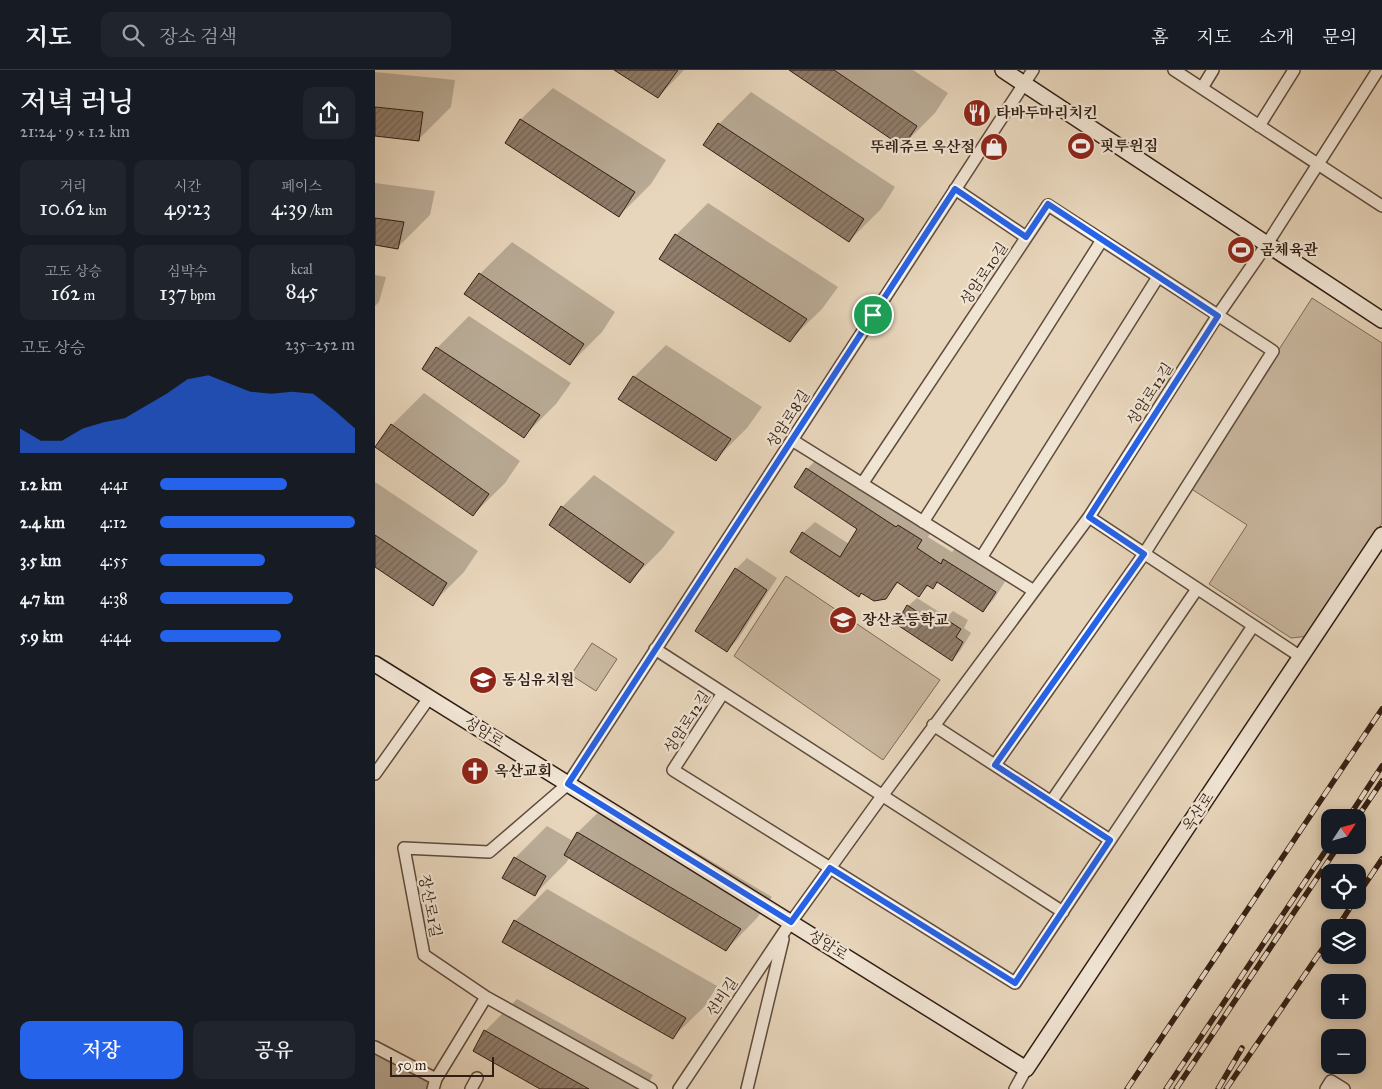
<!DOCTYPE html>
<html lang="ko">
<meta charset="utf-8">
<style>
body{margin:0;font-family:"IM FELL Great Primer","Noto Serif KR",serif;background:#20242c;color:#f1f3f6;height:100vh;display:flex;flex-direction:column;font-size:19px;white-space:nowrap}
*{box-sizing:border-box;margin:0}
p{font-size:16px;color:#9ea1a6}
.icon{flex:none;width:28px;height:28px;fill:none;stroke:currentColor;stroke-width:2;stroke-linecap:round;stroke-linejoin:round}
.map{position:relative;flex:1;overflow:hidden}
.drawer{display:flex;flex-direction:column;background:#171b24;width:375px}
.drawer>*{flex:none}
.needle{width:32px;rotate:54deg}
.tools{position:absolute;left:946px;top:739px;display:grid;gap:10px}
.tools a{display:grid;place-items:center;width:45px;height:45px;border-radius:10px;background:#171b24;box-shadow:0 2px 12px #0003;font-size:25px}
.scale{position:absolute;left:15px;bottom:12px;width:104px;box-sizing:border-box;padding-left:5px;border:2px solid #311d13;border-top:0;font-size:14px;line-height:18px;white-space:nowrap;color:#311d13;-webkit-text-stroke:4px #f0e4d3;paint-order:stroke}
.pin{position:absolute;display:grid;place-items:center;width:42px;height:42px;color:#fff;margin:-21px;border:2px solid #fff;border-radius:50%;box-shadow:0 1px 5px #0007}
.round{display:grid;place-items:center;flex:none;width:52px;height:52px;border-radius:10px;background:#20242c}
.overview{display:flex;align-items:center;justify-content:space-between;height:85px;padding:0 20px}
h1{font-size:28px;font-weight:600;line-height:38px}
.stats{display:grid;grid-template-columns:repeat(3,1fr);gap:8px;height:85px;padding:5px 20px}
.stats div{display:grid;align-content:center;border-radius:10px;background:#20242c;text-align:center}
.stats b{font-size:21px;font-weight:600}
.stats small{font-size:14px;font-weight:400}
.stats p{font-size:14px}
.chart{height:140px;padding:10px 20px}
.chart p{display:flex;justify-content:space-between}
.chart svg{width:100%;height:90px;margin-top:5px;fill:#2563eb;opacity:.7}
.primary-button{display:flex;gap:10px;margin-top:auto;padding:10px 20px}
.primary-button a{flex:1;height:58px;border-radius:10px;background:#2563eb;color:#fff;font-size:20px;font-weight:600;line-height:58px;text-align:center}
.primary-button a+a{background:#20242c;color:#f1f3f6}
ul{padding:0 20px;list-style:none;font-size:16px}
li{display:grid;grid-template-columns:80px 60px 1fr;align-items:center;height:38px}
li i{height:12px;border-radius:6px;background:#2563eb}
header{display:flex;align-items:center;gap:30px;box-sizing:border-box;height:70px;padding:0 25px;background:#171b24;border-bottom:1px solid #363941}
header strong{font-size:24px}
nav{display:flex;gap:28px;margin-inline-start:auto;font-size:18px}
.search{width:350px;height:45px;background:#20242c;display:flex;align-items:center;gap:12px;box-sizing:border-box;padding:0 18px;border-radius:10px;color:#9ea1a6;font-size:19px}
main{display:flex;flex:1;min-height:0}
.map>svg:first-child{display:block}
.park{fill:#c9b79f;stroke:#7d6a59}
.shadow{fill:#0003}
.building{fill:url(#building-hatch);stroke:#311d13}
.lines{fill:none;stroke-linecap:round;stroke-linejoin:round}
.street-casing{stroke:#5f4b3d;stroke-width:14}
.secondary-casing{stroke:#311d13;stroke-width:18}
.street{stroke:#f0e4d3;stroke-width:11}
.secondary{stroke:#f0e4d3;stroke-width:15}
.rail-casing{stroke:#311d13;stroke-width:5.5}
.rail{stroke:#f0e4d3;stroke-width:4;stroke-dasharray:11;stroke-linecap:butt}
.route-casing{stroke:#fff;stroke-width:10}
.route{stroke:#2563eb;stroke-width:6}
.labels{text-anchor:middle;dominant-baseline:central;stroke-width:4.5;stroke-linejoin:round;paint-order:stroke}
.poi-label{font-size:15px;font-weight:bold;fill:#311d13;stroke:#f0e4d3;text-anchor:start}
.street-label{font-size:15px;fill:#311d13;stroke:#f0e4d3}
</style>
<header>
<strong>지도</strong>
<div class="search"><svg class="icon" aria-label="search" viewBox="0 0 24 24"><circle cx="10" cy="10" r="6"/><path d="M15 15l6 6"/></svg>장소 검색</div>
<nav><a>홈</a><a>지도</a><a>소개</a><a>문의</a></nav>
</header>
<main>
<section class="drawer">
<div class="overview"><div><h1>저녁 러닝</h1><p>21:24 · 9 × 1.2 km</p></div><a class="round"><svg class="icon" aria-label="share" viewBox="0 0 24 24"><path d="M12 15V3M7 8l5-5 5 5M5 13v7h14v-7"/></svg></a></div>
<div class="stats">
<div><p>거리</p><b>10.62<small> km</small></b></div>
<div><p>시간</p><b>49:23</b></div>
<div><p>페이스</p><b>4:39<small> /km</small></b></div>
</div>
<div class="stats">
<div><p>고도 상승</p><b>162<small> m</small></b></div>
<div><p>심박수</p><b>137<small> bpm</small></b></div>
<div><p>kcal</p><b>845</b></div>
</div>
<div class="chart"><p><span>고도 상승</span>235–252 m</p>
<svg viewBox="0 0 160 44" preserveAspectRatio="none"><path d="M0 44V32L10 38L20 38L30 32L40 29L50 27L60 21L70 15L80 8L90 6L100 10L110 14L120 15L130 14L140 15L150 23L160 32V44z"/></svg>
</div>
<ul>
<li><b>1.2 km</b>4:41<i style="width:65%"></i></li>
<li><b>2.4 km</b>4:12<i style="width:100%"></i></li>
<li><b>3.5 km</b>4:55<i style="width:54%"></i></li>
<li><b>4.7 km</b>4:38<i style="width:68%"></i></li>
<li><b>5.9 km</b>4:44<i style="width:62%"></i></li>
</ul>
<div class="primary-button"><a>저장</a><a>공유</a></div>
</section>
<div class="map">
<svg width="1007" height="1019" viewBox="0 0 1007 1019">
<defs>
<pattern id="building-hatch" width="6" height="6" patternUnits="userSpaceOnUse" patternTransform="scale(1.25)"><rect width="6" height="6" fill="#907d6b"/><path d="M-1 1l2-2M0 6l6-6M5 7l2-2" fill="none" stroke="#766657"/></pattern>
</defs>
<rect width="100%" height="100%" fill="#e8d6bc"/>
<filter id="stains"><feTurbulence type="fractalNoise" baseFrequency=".004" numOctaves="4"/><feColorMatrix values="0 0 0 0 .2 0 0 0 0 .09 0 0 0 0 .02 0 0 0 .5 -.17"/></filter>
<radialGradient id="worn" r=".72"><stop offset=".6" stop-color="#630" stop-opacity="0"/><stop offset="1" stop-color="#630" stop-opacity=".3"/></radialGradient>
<path class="park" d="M937,228L1007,273V453L934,566L916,568L834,514L872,455L815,418Z
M411,506L565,610L508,690L359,586Z
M217,573L242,589L221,621L196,605Z"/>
<path class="shadow" d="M242,0H309L283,27Z
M416,0H538L573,23L560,43L528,75Z
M0,2L80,10L76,37L44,69L0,65Z
M178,18L291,90L276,114L244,146L131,73L146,49Z
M376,22L520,117L506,139L474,171L344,54Z
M0,113L60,121L55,145L23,177L0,174Z
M333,133L463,217L447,239L415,270L301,165Z
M137,172L240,242L227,262L195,294L105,204Z
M0,205L11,207L4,232L0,236Z
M94,246L196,313L181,334L149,366L62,278Z
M291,275L387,337L372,358L340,390L259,307Z
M49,323L145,391L130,413L98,445L2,376L17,355Z
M443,388L558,458L553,467L577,482L581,478L631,510L619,529L608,541L563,512L558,517L554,515L544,525L524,512L510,528L428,463L440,452L474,474L483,459L432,399Z
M219,405L300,462L287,479L255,511L187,437Z
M0,412L103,481L89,502L57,534L0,496Z
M372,488L402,508L363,569L352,581L361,499Z
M542,528L572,547L578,541L593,550L589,558L596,563L585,581L577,590L533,536Z
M235,731L397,827L382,848L351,880L195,787L191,793L159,825L140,788L172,756L198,771L203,762Z
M172,819L342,916L330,936L298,967L140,851Z
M142,929L278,1005L270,1019H167L110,961Z
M0,972L62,1002L54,1019H0Z"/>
<path class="building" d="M239,0H303L283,28Z
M414,0H459L542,56L528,77Z
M0,37L48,42L44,71L0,66Z
M145,49L260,122L244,147L130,73Z
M343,53L489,149L474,172L328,75Z
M0,148L29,152L23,179L0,175Z
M300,164L432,249L415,272L284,189Z
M104,203L209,274L195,295L89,224Z
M61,277L165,345L149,368L47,299Z
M258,306L356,369L341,391L243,329Z
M16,354L114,424L98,446L0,377Z
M431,398L521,457L523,455L547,470L542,478L566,494L568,489L621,522L608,542L562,512L558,519L552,515L544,527L522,512L511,529L499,531L486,523L484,527L415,482L427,462L465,487L482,459L419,417Z
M186,436L269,494L255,513L174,455Z
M0,465L72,513L58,536L0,497Z
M360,498L392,520L352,582L320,561Z
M532,535L564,556L569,548L586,559L581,567L588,572L577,591L521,554Z
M202,762L366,859L351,881L189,785Z
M139,787L171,806L160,826L127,808Z
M139,850L311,948L298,969L127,872Z
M109,960L214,1019H165L98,981Z"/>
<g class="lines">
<g class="street-casing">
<path id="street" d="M799,0L1007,136
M827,18L838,0
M884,56L919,0
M580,119L651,167
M417,370L659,521
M487,414L673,135L898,281L769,484L620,695
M714,447L926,587
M548,452L727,170
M606,488L783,207
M280,579L688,842
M348,623L298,700L640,913L878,556
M558,655L735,770
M0,704L54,628
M676,732L822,519
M111,927L49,885L29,778L114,782L193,714L658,0
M0,977L61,1009
M58,1019L61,1009L111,927L276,1019
M96,1019L102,1008
M304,1019L409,862L507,726L714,447L843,245L892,174L1003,0
M372,1019L408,869
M640,1019L651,999
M951,1019L956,1011L969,1019"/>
</g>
<g class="secondary-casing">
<path id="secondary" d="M628,0L1007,250
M0,594L651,999L1007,465"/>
</g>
<use href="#street" class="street"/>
<use href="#secondary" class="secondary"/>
<g class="rail-casing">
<path id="rail" d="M973,748L1007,696
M982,748L1007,711
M982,826L1007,789
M962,858L980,830
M752,1019L1007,639
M791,1019L955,774
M801,1019L964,775
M843,1019L867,978
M851,1019L955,868"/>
</g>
<use href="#rail" class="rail"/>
</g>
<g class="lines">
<g class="route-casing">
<path id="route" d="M580,119L651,167L673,134L843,246L714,447L769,484L620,695L735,770L640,913L455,798L416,852L193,714Z"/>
</g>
<use href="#route" class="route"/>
</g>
<defs>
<g id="restaurant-disc" transform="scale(1.4375)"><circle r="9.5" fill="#8f2418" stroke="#f0e4d3"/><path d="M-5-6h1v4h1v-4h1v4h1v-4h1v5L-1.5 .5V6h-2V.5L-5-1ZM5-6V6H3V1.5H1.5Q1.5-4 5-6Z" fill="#fff"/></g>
<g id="stadium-disc" transform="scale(1.4375)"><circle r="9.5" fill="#8f2418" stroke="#f0e4d3"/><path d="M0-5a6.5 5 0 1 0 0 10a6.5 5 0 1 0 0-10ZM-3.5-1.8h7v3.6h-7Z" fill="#fff"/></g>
<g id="shop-disc" transform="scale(1.4375)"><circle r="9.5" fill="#8f2418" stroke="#f0e4d3"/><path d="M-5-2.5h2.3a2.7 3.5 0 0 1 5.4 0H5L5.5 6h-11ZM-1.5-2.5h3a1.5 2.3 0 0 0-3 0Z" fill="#fff"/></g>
<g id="school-disc" transform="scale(1.4375)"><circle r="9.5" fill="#8f2418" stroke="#f0e4d3"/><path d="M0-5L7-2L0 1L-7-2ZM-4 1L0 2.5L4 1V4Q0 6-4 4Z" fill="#fff"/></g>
<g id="church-disc" transform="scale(1.4375)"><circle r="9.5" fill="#8f2418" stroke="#f0e4d3"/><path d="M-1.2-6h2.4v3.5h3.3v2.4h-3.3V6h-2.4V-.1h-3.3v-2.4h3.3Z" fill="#fff"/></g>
</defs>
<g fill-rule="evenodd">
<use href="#restaurant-disc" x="602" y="43"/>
<use href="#stadium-disc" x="706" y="76"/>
<use href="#shop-disc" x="619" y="77"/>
<use href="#stadium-disc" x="866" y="180"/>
<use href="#school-disc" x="468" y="550"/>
<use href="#school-disc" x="108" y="610"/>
<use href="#church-disc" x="100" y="701"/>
</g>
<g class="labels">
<g class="poi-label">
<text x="621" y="43">타바두마리치킨</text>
<text x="725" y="76">핏투윈짐</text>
<text x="600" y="77" text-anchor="end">뚜레쥬르 옥산점</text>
<text x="885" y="180">곰체육관</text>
<text x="487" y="550">장산초등학교</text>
<text x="127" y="610">동심유치원</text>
<text x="119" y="701">옥산교회</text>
</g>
<g class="street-label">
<text transform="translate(609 204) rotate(-56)">성암로10길</text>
<text transform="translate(775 324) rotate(-57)">성암로12길</text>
<text transform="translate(413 349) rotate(-57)">성암로8길</text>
<text transform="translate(312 652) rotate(-57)">성암로12길</text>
<text transform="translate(109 662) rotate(32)">성암로</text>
<text transform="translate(823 742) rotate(-56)">옥산로</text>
<text transform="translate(55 836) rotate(79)">장산로1길</text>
<text transform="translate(453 875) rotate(32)">성암로</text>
<text transform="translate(347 927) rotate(-56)">선비길</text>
</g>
</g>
<rect width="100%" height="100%" filter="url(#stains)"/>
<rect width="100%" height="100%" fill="url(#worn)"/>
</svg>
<div class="tools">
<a><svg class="needle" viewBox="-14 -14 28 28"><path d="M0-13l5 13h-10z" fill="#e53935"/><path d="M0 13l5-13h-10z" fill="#9ea1a6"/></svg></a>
<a><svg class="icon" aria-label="locate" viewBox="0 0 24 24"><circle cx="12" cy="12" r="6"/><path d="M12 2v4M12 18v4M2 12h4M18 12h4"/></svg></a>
<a><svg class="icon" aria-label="layers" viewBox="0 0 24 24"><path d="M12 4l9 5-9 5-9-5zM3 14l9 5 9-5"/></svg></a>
<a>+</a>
<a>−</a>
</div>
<div class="scale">50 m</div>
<div class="pin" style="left:498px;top:245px;background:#1e9e55"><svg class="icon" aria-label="arrive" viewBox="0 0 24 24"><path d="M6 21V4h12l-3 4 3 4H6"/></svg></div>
</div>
</main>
